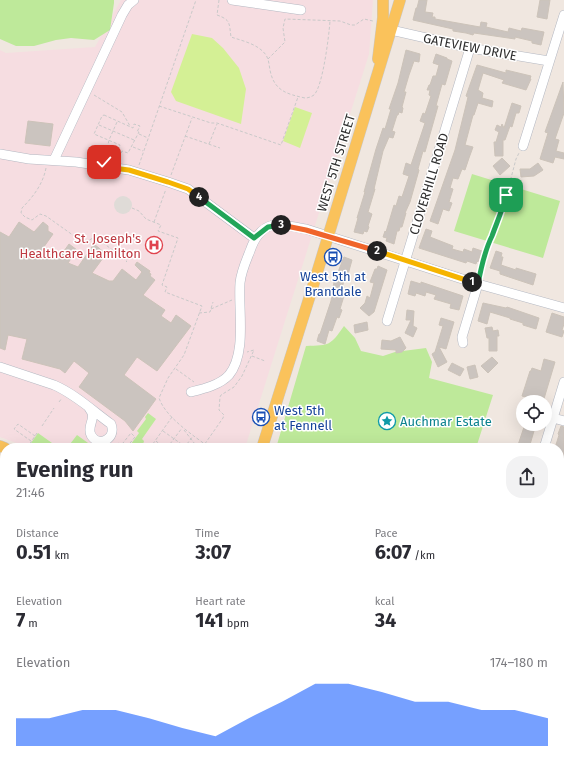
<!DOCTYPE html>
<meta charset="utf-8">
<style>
body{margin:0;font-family:"Fira Sans",sans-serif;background:#f2f2f3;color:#2b2b33;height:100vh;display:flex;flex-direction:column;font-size:15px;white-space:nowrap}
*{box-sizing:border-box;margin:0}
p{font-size:13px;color:#7c7c81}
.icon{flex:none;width:22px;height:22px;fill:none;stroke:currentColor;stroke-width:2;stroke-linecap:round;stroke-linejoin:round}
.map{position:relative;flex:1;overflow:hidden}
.sheet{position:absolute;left:0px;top:443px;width:564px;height:324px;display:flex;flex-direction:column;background:#fff;border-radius:16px 16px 0 0;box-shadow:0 4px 16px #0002}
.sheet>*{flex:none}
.buttons{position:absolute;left:516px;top:395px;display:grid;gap:8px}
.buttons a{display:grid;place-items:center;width:36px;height:36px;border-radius:50%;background:#fff;box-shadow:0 4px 16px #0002;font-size:20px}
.pin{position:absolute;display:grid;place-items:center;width:34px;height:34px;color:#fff;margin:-17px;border-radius:8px;box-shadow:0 2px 6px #0006}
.km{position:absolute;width:20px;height:20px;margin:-10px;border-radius:50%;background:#222;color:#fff;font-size:11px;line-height:20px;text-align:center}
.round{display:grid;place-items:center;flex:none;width:42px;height:42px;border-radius:16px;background:#f2f2f3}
.overview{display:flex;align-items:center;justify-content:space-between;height:68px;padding:0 16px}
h1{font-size:22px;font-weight:700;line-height:30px}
.metrics{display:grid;grid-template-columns:repeat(3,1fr);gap:6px;height:68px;padding:4px 16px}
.metrics div{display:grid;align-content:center}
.metrics b{font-size:20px;font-weight:700}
.metrics small{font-size:11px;font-weight:400}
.metrics p{font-size:11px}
.chart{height:112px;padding:8px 16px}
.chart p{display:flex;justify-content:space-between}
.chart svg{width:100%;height:72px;margin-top:4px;fill:#3d78ff;opacity:.7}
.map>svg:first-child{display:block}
.education{fill:#f2e2cf}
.medical{fill:#f6dde1}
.green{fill:#bee99a}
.pitch{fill:#d4f095}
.plaza{fill:#dfdbd7}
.building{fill:#cbc4bf;stroke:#ccc3b9}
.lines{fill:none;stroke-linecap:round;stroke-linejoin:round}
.minor-casing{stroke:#b4b8c2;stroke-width:10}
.major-casing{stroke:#c9c9c9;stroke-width:12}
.path{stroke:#c9c9c9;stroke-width:1;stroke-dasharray:3 2;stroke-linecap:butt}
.minor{stroke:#fff;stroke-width:9}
.major{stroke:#fac25b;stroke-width:11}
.split-1-casing{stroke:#fff;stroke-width:8}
.split-2-casing{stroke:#fff;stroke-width:8}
.split-3-casing{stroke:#fff;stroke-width:8}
.split-4-casing{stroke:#fff;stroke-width:8}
.split-5-casing{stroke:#fff;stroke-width:8}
.split-1{stroke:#22a559;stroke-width:5}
.split-2{stroke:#f5b400;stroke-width:5}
.split-3{stroke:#f0652b;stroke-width:5}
.split-4{stroke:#22a559;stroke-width:5}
.split-5{stroke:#f5b400;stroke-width:5}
.labels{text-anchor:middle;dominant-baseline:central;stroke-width:3;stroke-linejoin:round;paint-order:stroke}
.street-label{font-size:13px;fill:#2e2e2e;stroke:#fff}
.health-label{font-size:13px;fill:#be3a42;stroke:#fff;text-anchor:end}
.transit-label{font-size:13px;fill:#164399;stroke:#fff}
.culture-label{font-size:13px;fill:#0d838f;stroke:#fff;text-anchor:start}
</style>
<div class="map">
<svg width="564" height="767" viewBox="0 0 564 767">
<rect width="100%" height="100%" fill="#f0e7e0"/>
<path class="education" d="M0,453L5,455V762H155L153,767H0Z"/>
<path class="medical" d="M121,0H373L369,54L245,448H30L0,437V50L6,53L95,47Z"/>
<path class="green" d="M0,0H114V3L110,30L94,40L71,38L56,40L34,46H16L0,39Z
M472,174L560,201L543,258L454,231Z
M344,326L355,338L361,351L383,356L395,352L426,348L432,362L429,378L493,395L476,448H276L306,346C330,345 330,346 344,326Z
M148,413L156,419L142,439L144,441L142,448H136L131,444L139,433L137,431L146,419L145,417Z
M38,433L59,448H40L32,445L33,444L31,443Z
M77,435L95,448H67Z"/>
<path class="pitch" d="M192,34L212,38L223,48L239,68L246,89L241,124L176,101L171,92Z
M295,107L312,113L300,148L283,141Z"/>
<path class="plaza" d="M114 205a9 9 0 1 1 18 0a9 9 0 1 1-18 0Z"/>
<path class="building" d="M419,0H427L425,12L433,13L432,17H435V19L480,27L481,22L487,23L486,27L508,32L509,28L521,31L522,28L544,32L541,45L532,43V41L515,37V39L474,33L473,35L466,33L453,31V29L413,20L416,8H417Z
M540,0H550L547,19L537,17Z
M406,50L420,54L419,62L414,61L409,75L404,92H406L402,107L403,108L402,113L399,112L398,115H397L392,131L395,132L393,138L389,137L383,151L374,189H375L368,212L372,214L368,226L369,227L367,232L364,231L363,234L354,232L358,218H357L365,192H364L376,149L383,128L385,129L391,109H389L398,83Z
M436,54L447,58V59L452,61L445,85L442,84L437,102L436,106H438L425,152L423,151L418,169L419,170L410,202L405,213H406L402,227H400L399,231H397L394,244L386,241L387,238L383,237L385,231L386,232L394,205L396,206L399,196L402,197L409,176L403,174L406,163L411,165L425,123L420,121L423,113L425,114L431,96L429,95L430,90H427L429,85H430L433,76H436L439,65L433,63Z
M477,65L506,73V70L531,76L530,79H531L526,90L502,83L504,80L483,73L478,90L483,93L482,98L493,101L492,107L478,103L474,115H473L465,145L473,147L469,158L465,170L462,169L458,179L453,178L450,188L453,189L449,202L452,203L449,211L443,209L438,224L430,221L455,150L468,97L466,96Z
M563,82L564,113L555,139L559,140L556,151L564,153V159L555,157L553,163L540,159L548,133L545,132Z
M512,103L521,106L519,113H516L512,127L510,126L505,140H503V156H495L494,142H496L499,132L495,130L497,125L501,127L502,124L504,128Z
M28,121L53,124L50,146L25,143Z
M502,158L510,166L500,175L493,166Z
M538,163L543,170L534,176L521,177L520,169H530Z
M19,222L34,232L43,222L48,226V231L53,234L41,251L57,258H59L69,244L77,250L68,263L78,267L94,244L106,254L92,273L109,281H113L122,269L136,280L142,272L135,265L137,262L150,271L149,273L151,274L150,276L155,280L143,295L165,310L161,316L171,323L176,315L191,326L157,371L137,357L124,375L156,399L133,431L125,421L79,387L89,373L74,361L65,373L60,369L22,359L27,339L8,335L5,350L0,348V232L9,237Z
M426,229L432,231L430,237L453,246L452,249L463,252L464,249L472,252L473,248L482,251L478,262L477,261L476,264L467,261L466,263L419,248Z
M496,251L502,253L501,257H503L501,265L516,270V268L536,274L533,285L500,274V271L490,268Z
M344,257L352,260L347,278L345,277L342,288L344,289L342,296H344L340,309L342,310L339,318L337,317L332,331L329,330L325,344L317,341L319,334H320L331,301L334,282Z
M378,266L387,270L374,312L369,316L360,308L365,303L367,296L370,298L374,283L370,282L375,269H377Z
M411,281L421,284V282L463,296L459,310L450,308L451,304L434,299L436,295L426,292L425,296L416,293L415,296L408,294Z
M483,303L506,308L507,307L539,318L536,329L523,325V323L510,319V318L490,312L487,324L478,321Z
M407,310L414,311L413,326L417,328L413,337L405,333L411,320H406Z
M552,313L564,317V324L562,330L564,331L562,337L546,332Z
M441,318L454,322L446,349L439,347L447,362L438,367L432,354L435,352L443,326L439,325Z
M367,322L368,330L355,333L354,325Z
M492,327L493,331L498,330L499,336H497V351H489V338H487L485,328Z
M400,337L406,348L402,352L396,353V350L381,349L382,340L391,341Z
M492,357L498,363L488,373L481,366Z
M544,359L555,362L543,402L522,396L530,371H531L532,368L541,371Z
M452,363L464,369L460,376L448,370Z
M475,365L478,377L470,379L467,367Z
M525,424H536L529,448H517Z
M561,426L564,427V456L563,460H564V468L560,480H559V448H555L559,435L558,434Z
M559,543L564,544V552L561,564H559Z
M0,574L5,576V643L4,647L5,648V650L2,662H0Z
M559,612L564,613V621L560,633H559Z
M0,662L5,664V684L0,683Z"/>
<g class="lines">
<g class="minor-casing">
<path id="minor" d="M232,0L301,10
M391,30L470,48L549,61
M523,146L564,15
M0,154L29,159L76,162L129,170L168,182L188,189L254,238
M54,160L122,15L128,5L134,0
M387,321L470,48
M463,343L462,337L478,284
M0,367L54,385C75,394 93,411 111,424C117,439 98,448 91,435C86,425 98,419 89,408
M191,392C203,389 220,385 229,375C247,353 238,310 240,283C241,272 246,261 250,251C254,239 260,228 273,225C283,223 296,228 306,229L478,284L564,308
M553,418L564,421
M544,448L564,382
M559,530L564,531
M0,706L5,720
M373,762L388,767
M71,767L72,762
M254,767L256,762
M339,767L341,762
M426,767L428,762
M514,767L516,762"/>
</g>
<g class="major-casing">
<path id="major" d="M378,59L383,18V0
M0,446L5,448
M262,448L313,286L400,0
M559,643L564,645
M157,767L159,762
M169,767L170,762"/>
</g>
<path class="path" d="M219,0L217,15C231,20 229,23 231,37C243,41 258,44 266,55C269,60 269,65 270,70C274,91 287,94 305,98C308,98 311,97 314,95C323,86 329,35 330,21
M268,59L285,42L283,28L285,19L340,21L351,25H355L364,19L373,21
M94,95L122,112L130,126
M159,106L211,123H217L281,145L298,97
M104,115L133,128L134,124L140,126L137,132H139L128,153L122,151L121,154L117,152L120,145L94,134L102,116Z
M99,125L134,140
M139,134L148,138
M185,136L220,148
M209,144L217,124
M133,147L143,151
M105,158L109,140L117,122
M139,165L196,0
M46,168C43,184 33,197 22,208L21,213L25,217L32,220L40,214L46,216L84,243L93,238L98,239L127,261L126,262
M171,175L192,118
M132,208L139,211L146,219L161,225L158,231L178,238L162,285L167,287L165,292L202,306L184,355L168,378L159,398C166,418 193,435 210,448
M154,222L166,189
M480,275L492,236L496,227L505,201L516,159L519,153
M211,309L232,300
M199,313L210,312L213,302
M252,356L265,361
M176,369L194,382
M59,402L62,398
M42,426L54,408
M184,430L198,448
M163,431L187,448
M31,441L14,429L18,424L35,436
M156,441L164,448
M118,443L125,448
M27,448L37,433
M119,448L131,433L135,437L126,448
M150,448L172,417
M167,448L182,428
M184,448L193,436
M202,448L223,418L224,415L219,410L220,397L221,395L234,387L242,376L254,350L247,352
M0,482L5,484
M0,493L5,495
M0,570L5,554
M0,730L2,729
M0,750L5,752
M1,767L5,755"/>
<use href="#minor" class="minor"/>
<use href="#major" class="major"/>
</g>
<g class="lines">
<g class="split-1-casing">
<path id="split-1" d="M472,282L478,284C481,268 485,250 492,236C497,222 503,209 506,195"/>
</g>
<g class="split-2-casing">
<path id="split-2" d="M377,251L472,282"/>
</g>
<g class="split-3-casing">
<path id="split-3" d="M281,225L306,230L377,251"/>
</g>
<g class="split-4-casing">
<path id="split-4" d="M199,197L254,238L268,227L281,225"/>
</g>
<g class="split-5-casing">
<path id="split-5" d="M104,162V167L129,170L168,182L188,189L199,197"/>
</g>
<use href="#split-1" class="split-1"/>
<use href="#split-2" class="split-2"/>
<use href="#split-3" class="split-3"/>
<use href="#split-4" class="split-4"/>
<use href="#split-5" class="split-5"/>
</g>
<defs>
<g id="hospital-ring" transform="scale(0.9)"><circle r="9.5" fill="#fff" stroke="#e0444e" stroke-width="1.5"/><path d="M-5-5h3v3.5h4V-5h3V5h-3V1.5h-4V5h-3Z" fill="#e0444e"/></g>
<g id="bus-ring" transform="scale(0.9)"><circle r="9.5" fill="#fff" stroke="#1a4fb4" stroke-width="1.5"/><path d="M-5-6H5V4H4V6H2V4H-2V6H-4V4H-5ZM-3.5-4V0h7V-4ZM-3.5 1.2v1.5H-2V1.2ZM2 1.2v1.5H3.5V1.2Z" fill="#1a4fb4"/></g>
<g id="sight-ring" transform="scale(0.9)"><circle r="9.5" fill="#fff" stroke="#0f9aa8" stroke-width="1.5"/><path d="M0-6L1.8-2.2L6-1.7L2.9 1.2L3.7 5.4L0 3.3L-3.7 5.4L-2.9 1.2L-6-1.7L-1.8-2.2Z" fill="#0f9aa8"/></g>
</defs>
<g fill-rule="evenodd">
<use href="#hospital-ring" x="154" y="245"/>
<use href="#bus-ring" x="333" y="257"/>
<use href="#bus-ring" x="261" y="417"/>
<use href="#sight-ring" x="387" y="421"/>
</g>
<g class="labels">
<g class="street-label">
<text transform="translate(470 47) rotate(11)">GATEVIEW DRIVE</text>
<text transform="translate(336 163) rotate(-73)">WEST 5TH STREET</text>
<text transform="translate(429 184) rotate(-73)">CLOVERHILL ROAD</text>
</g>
<g class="health-label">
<text x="141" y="238">St. Joseph's<tspan x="141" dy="15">Healthcare Hamilton</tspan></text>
</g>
<g class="transit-label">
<text x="333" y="276">West 5th at<tspan x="333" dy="15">Brantdale</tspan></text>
<text x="274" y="410" text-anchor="start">West 5th<tspan x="274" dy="15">at Fennell</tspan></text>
</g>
<g class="culture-label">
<text x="400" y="421">Auchmar Estate</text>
</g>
</g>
</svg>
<div class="buttons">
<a><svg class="icon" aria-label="locate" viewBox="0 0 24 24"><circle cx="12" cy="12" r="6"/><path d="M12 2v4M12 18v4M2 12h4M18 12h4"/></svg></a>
</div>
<div class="pin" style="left:506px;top:195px;background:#1e9e55"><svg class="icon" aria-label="arrive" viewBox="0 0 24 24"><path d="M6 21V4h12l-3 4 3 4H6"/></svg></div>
<div class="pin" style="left:104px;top:162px;background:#d93025"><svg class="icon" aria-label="check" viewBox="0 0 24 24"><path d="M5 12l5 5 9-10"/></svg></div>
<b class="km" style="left:472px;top:282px">1</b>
<b class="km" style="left:377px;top:251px">2</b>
<b class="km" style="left:281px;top:225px">3</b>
<b class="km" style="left:199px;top:197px">4</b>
<section class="sheet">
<div class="overview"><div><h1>Evening run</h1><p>21:46</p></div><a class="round"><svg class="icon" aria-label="share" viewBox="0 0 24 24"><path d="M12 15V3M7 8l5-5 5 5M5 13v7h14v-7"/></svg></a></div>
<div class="metrics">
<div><p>Distance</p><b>0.51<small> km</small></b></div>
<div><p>Time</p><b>3:07</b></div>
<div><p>Pace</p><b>6:07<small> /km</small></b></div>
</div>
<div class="metrics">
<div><p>Elevation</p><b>7<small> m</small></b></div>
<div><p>Heart rate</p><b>141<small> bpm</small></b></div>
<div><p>kcal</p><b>34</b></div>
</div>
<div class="chart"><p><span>Elevation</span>174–180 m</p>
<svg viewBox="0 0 160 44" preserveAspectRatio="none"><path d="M0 44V27L10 27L20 22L30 22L40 27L50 33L60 38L70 27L80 17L90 6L100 6L110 11L120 17L130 17L140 22L150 22L160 27V44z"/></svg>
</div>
</section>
</div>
